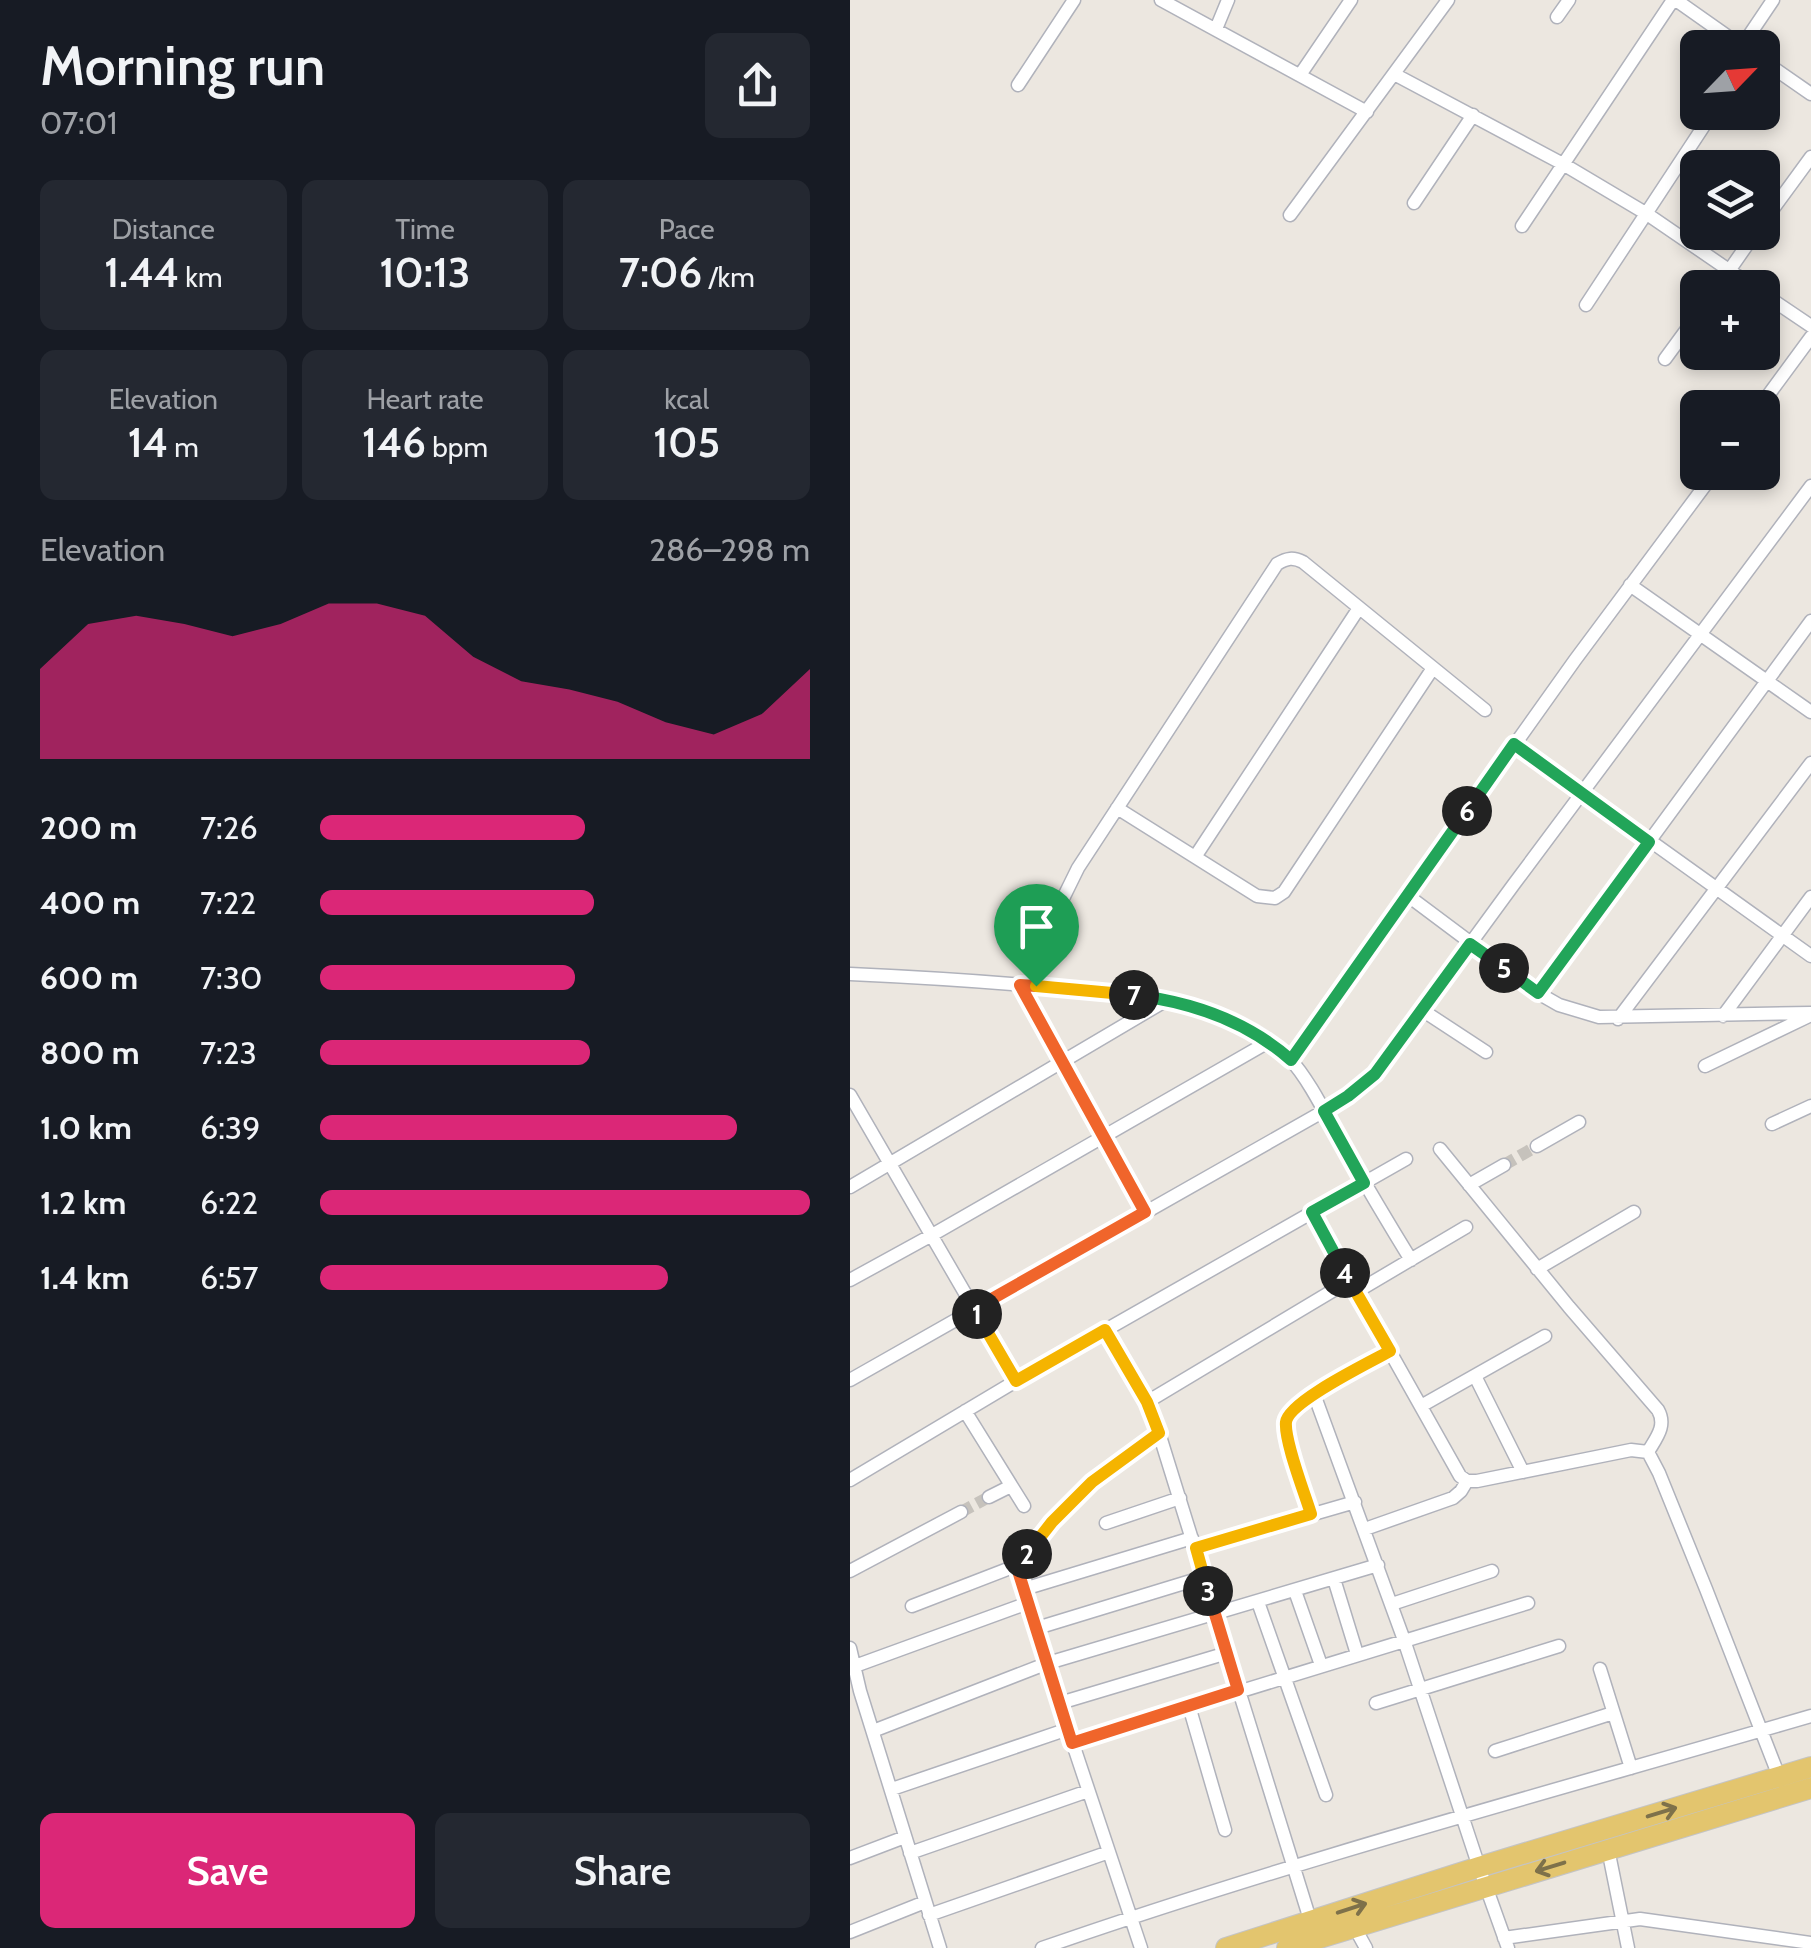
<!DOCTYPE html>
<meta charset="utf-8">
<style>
body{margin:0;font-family:Cabin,sans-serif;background:#242831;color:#f1f3f6;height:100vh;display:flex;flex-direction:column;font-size:38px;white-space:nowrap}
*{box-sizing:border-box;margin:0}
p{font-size:32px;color:#9ea1a6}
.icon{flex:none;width:55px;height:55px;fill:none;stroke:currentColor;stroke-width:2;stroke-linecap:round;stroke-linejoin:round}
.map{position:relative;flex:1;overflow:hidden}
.drawer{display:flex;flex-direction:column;background:#171b24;width:850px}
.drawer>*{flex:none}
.needle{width:65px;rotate:65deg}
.buttons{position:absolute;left:830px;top:30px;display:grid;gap:20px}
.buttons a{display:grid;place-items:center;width:100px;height:100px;border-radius:15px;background:#171b24;box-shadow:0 5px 15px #0003;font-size:50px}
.pin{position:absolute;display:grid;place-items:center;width:85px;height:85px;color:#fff;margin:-102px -42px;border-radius:50% 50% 50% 0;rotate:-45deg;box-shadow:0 0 10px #0007}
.pin .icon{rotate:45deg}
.km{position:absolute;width:50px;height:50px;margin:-25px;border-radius:50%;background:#222;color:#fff;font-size:28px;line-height:50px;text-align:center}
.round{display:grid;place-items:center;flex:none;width:105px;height:105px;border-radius:15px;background:#242831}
.headline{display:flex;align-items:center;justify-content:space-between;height:170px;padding:0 40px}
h1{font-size:55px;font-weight:600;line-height:75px}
.metrics{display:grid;grid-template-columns:repeat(3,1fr);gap:15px;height:170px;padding:10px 40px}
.metrics div{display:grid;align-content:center;border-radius:15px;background:#242831;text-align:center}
.metrics b{font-size:42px;font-weight:600}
.metrics small{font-size:28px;font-weight:400}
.metrics p{font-size:28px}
.chart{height:280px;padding:20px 40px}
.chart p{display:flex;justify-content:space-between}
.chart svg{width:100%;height:180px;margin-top:10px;fill:#db2777;opacity:.7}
.primary-button{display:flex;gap:20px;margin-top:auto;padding:20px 40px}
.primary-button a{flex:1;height:115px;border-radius:15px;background:#db2777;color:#fff;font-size:40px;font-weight:600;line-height:115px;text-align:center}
.primary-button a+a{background:#242831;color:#f1f3f6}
ul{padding:0 40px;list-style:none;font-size:32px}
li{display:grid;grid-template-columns:160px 120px 1fr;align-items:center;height:75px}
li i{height:25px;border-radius:12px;background:#db2777}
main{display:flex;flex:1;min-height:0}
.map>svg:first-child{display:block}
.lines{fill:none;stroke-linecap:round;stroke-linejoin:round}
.street-tunnel{stroke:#c6c2bc;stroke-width:12;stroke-dasharray:12 6;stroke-linecap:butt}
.street-casing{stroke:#b0b2bb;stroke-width:15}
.primary-casing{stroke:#c4c4c4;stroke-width:22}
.street{stroke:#fff;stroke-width:12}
.primary{stroke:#e3c56e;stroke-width:20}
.oneway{stroke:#7e714a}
.split-1-casing{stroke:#fff;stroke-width:20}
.split-2-casing{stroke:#fff;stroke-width:20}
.split-3-casing{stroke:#fff;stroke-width:20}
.split-4-casing{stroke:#fff;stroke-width:20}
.split-5-casing{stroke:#fff;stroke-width:20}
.split-6-casing{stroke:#fff;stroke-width:20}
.split-7-casing{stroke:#fff;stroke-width:20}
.split-8-casing{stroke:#fff;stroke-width:20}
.split-1{stroke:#f0652b;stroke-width:12}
.split-2{stroke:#f5b400;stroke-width:12}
.split-3{stroke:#f0652b;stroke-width:12}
.split-4{stroke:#f5b400;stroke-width:12}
.split-5{stroke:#22a559;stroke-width:12}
.split-6{stroke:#22a559;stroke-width:12}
.split-7{stroke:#22a559;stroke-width:12}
.split-8{stroke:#f5b400;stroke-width:12}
</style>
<main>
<section class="drawer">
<div class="headline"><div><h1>Morning run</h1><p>07:01</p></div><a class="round"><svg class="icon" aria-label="share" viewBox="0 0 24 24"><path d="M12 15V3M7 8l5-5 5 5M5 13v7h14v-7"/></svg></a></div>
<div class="metrics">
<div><p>Distance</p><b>1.44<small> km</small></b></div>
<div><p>Time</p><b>10:13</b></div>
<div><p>Pace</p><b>7:06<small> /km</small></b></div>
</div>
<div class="metrics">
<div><p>Elevation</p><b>14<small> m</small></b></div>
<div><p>Heart rate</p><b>146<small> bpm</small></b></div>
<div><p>kcal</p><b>105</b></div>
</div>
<div class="chart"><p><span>Elevation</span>286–298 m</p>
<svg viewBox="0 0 160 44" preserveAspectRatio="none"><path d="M0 44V22L10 11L20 9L30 11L40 14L50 11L60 6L70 6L80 9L90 19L100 25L110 27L120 30L130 35L140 38L150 33L160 22V44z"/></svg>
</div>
<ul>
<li><b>200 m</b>7:26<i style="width:54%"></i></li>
<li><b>400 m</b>7:22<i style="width:56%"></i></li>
<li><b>600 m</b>7:30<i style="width:52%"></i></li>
<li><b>800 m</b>7:23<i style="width:55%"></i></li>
<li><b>1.0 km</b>6:39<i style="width:85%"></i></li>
<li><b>1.2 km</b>6:22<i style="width:100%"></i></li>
<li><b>1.4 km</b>6:57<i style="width:71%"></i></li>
</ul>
<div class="primary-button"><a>Save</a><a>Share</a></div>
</section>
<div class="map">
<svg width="961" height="1948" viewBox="0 0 961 1948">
<rect width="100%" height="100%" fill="#ece7e0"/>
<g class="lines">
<path class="street-tunnel" d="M654,1165L687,1146
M111,1512L139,1497"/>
<g class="street-casing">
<path id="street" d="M311,0L517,112
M826,0L894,48
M707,17L719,0
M366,29L378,0
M892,46L923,0
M912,60L961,94
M544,74L713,164L797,214L905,288
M450,75L501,0
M168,85L224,0
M564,203L623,115
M440,215L598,0
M912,224L961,157
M672,226L823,0
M867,288L906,232
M912,293L961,326
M736,305L863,112
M815,359L848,314
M914,401L961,337
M780,585L961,712
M665,744L961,956
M267,808L407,896L425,898L434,892L583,668
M345,857L509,608
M557,895L688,993L709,1005L749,1017L961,1013
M0,974C66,977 131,981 197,987C273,994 384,999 439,1058C459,1079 477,1117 491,1142C514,1182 537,1221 561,1260
M170,985L295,1212
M185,986L200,925L228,868L427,564C437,558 443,557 453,562L635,710
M688,993L961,621
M572,1010L636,1052
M873,1016L961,897
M768,1019L961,763
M441,1059L725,660L865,472
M855,1066L959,1016
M0,1095L166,1381
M922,1124L961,1106
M687,1146L729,1122
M590,1149L719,1307L808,1410C817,1426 806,1438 798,1452
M619,1185L654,1165
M0,1187L315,1001
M462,1213L610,1476L617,1481H627L781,1450L798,1452L809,1473L856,1589L930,1779
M687,1269L784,1212
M0,1280L82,1235L420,1041
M506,1292L616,1227
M255,1330L297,1402L309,1433L462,1926
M625,1376L673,1472
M0,1380L474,1111L498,1096L525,1074L664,884L961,486
M464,1394L554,1640L629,1867L658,1948
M297,1402L499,1281
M571,1406L695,1336
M115,1411L174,1506
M0,1480L166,1381L556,1159
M139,1497L161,1486
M461,1515L438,1437L437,1417C454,1392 511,1367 540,1351
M256,1523L330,1498
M515,1529L603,1498L611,1491L617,1481
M346,1548L505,1502
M0,1571L111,1512
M484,1579L507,1654
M174,1589L342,1538
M445,1591L471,1665
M408,1602L476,1795
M542,1604L642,1571
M62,1606L168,1565
M187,1628L354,1577
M0,1648L10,1691L90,1948
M5,1666L178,1603
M750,1669L781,1768
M210,1703L377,1653
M526,1703L709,1646
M339,1706L375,1830
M23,1731L198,1663L528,1565
M222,1743L678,1603
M645,1751L763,1713
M42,1789L218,1729
M758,1849L778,1948
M60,1853L238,1791
M0,1858L55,1837
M79,1915L259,1852
M505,1928L516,1948
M0,1932L75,1902
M654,1938L790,1919L961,1943
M192,1948C445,1860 704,1791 961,1716
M291,1948L218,1729L168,1565L202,1522L242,1482L309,1433"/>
</g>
<g class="primary-casing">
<path id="primary" d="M376,1948L629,1867L961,1767
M437,1948L961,1788"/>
</g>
<use href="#street" class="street"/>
<use href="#primary" class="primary"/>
</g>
<defs><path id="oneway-shaft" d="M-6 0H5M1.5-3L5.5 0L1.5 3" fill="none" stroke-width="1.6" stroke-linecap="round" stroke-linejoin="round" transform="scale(2.5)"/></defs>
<g class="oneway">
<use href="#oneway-shaft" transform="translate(812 1812) rotate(-17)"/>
<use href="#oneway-shaft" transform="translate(700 1867) rotate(163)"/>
<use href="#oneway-shaft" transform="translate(502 1908) rotate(-18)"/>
</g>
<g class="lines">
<g class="split-1-casing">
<path id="split-1" d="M127,1314L124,1309L295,1212L170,985L186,986"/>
</g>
<g class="split-2-casing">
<path id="split-2" d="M127,1314L166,1381L255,1330L297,1402L309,1433L242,1482L202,1522L177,1554"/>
</g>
<g class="split-3-casing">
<path id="split-3" d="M177,1554L168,1565L169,1574L222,1743L388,1690L358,1591"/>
</g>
<g class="split-4-casing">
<path id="split-4" d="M358,1591L346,1548L461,1514C455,1494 434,1441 436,1422C439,1401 519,1363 540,1351L495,1273"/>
</g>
<g class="split-5-casing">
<path id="split-5" d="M495,1273L462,1212L514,1183L474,1111L498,1096L525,1074L620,944L654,968"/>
</g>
<g class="split-6-casing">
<path id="split-6" d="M617,811L664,744L799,842L688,993L654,968"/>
</g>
<g class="split-7-casing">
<path id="split-7" d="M284,995C341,1002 397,1021 441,1060L617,811"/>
</g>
<g class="split-8-casing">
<path id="split-8" d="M186,986L284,995"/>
</g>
<use href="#split-1" class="split-1"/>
<use href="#split-2" class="split-2"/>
<use href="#split-3" class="split-3"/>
<use href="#split-4" class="split-4"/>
<use href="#split-5" class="split-5"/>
<use href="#split-6" class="split-6"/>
<use href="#split-7" class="split-7"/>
<use href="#split-8" class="split-8"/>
</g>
</svg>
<div class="buttons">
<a><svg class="needle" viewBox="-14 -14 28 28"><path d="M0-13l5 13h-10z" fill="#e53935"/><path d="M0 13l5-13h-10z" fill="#9ea1a6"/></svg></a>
<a><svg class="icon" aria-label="layers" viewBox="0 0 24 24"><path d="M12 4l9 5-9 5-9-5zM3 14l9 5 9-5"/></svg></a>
<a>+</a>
<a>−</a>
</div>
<div class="pin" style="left:186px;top:986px;background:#1e9e55"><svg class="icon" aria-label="arrive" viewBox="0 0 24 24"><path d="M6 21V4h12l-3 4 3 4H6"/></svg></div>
<b class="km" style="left:127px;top:1314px">1</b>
<b class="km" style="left:177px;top:1554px">2</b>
<b class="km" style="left:358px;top:1591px">3</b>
<b class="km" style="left:495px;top:1273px">4</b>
<b class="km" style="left:654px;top:968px">5</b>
<b class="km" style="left:617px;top:811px">6</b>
<b class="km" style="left:284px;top:995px">7</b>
</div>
</main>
